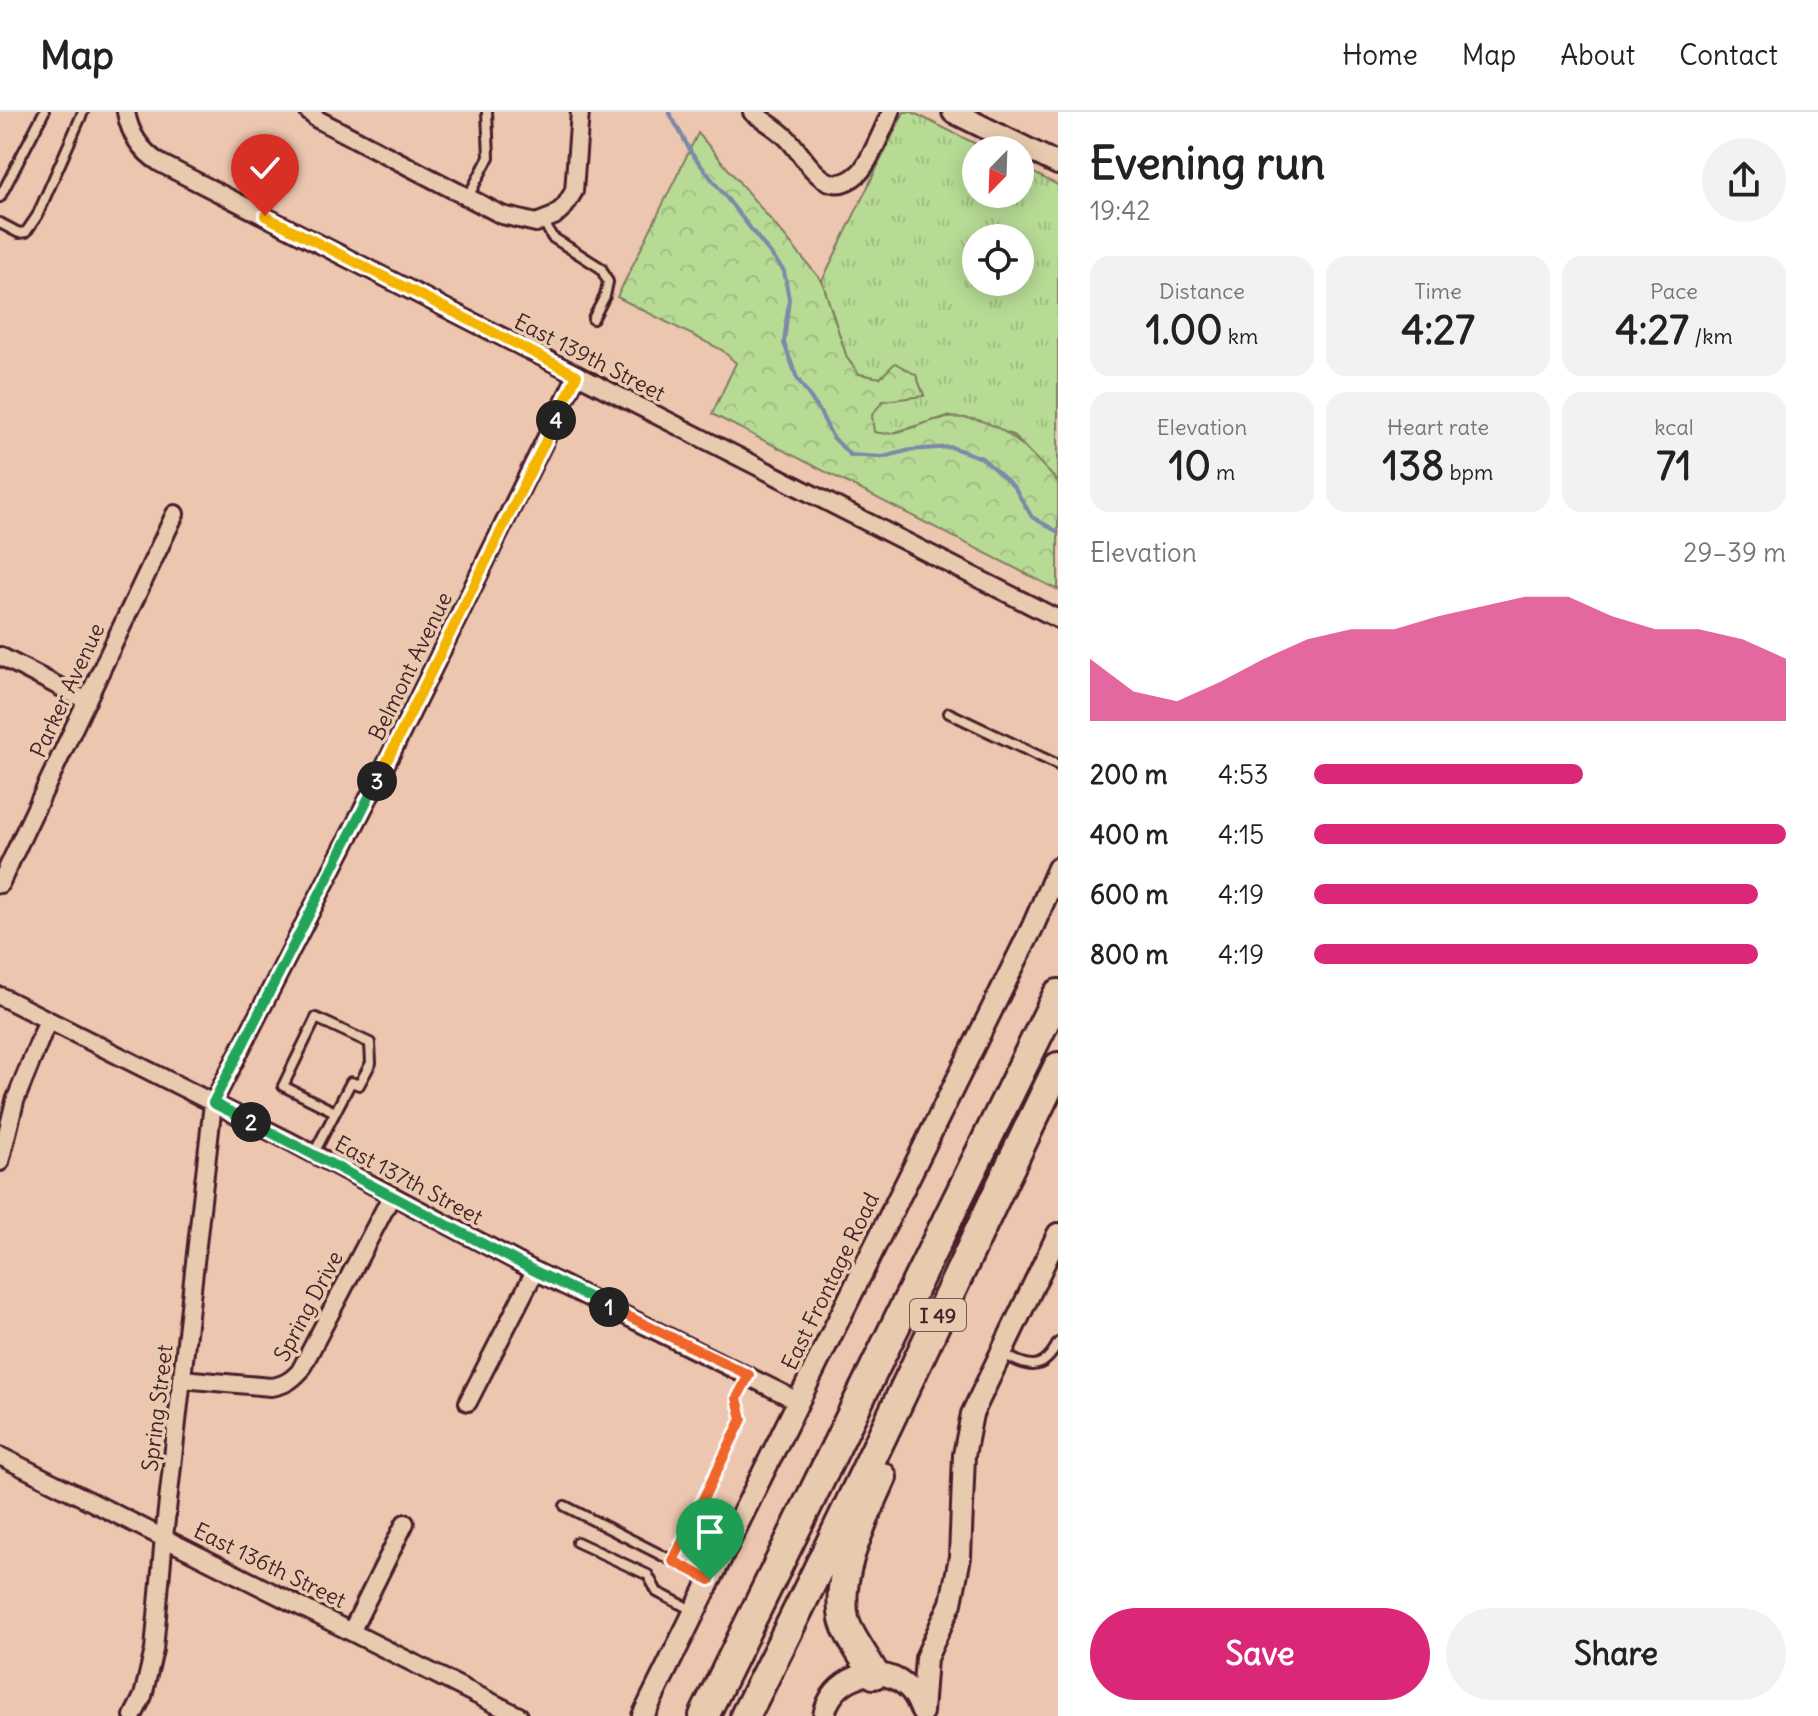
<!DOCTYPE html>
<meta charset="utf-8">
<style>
body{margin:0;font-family:Delius,sans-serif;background:#f2f2f2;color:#222;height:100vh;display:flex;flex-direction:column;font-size:30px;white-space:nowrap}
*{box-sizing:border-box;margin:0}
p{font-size:26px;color:#767676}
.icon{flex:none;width:44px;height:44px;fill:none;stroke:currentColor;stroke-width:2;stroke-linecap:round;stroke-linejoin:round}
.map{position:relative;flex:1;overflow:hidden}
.sheet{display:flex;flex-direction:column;background:#fff;width:760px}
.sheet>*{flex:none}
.needle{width:52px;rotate:203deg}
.controls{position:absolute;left:962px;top:24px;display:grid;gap:16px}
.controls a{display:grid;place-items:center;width:72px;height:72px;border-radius:50%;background:#fff;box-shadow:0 4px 20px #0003;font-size:40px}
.pin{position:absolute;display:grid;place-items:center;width:68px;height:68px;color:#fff;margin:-82px -34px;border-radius:50% 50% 50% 0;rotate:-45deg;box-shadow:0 0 8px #0007}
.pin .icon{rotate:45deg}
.km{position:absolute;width:40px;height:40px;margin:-20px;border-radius:50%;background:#222;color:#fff;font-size:22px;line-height:40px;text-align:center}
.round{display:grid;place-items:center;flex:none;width:84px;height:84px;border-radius:42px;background:#f2f2f2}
.head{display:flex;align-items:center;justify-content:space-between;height:136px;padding:0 32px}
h1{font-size:44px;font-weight:800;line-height:60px}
.metrics{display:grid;grid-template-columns:repeat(3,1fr);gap:12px;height:136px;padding:8px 32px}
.metrics div{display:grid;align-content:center;border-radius:20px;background:#f2f2f2;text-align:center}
.metrics b{font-size:40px;font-weight:800}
.metrics small{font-size:22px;font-weight:400}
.metrics p{font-size:22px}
.chart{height:224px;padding:16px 32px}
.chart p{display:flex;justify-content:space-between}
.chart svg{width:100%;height:144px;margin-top:8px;fill:#db2777;opacity:.7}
.action{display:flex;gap:16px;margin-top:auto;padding:16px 32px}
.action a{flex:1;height:92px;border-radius:48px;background:#db2777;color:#fff;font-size:32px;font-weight:800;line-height:92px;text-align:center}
.action a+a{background:#f2f2f2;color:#222}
ul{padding:0 32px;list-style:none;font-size:26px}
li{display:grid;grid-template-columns:128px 96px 1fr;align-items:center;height:60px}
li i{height:20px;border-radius:10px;background:#db2777}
header{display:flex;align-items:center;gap:48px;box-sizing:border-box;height:112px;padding:0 40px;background:#fff;border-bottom:2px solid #e0e0e0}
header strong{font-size:38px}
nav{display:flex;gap:44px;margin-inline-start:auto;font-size:28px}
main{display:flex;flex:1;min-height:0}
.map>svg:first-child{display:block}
.grass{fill:url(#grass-tufts);stroke:#807d60;stroke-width:2;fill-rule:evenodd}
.forest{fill:url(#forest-crowns);stroke:#807d60;stroke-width:2}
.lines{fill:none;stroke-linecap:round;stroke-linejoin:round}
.stream{stroke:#7e88a8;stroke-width:4}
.service-casing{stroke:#4a1f2b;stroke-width:14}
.minor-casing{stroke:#4a1f2b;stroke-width:22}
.tertiary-casing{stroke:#4a1f2b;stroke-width:26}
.motorway-casing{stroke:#4a1f2b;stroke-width:34}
.service{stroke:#e8cbaf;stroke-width:8}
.minor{stroke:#e8cbaf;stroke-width:16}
.tertiary{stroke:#e8cbaf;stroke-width:20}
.motorway{stroke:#e8cbaf;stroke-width:28}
.split-1-casing{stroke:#fff;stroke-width:16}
.split-2-casing{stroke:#fff;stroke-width:16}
.split-3-casing{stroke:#fff;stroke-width:16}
.split-4-casing{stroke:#fff;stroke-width:16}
.split-5-casing{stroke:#fff;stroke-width:16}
.split-1{stroke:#f0652b;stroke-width:10}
.split-2{stroke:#22a559;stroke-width:10}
.split-3{stroke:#22a559;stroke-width:10}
.split-4{stroke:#f5b400;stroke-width:10}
.split-5{stroke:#f5b400;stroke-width:10}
.labels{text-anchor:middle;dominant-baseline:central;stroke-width:7;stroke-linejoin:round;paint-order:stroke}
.shield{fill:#e8cbaf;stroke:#795353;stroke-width:2}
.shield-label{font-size:20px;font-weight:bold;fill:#4a1f2b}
.street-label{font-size:22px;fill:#4a1f2b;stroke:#e8cbaf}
</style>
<header>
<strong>Map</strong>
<nav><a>Home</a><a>Map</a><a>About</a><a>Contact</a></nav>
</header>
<main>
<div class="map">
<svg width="1058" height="1604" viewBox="0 0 1058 1604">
<defs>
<pattern id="grass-tufts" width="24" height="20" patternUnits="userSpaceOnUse" patternTransform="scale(2)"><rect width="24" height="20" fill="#b7db95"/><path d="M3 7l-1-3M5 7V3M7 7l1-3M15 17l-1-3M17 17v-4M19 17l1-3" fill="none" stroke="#9fbc81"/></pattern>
<pattern id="forest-crowns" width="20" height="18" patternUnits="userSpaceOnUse" patternTransform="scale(2)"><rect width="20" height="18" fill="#b7db95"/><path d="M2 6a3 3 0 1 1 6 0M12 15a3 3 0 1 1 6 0" fill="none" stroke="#9fbc81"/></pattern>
</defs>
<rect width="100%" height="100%" fill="#ecc6af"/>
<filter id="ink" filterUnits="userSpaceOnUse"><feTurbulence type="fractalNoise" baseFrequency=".0125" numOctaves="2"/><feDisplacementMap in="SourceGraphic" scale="16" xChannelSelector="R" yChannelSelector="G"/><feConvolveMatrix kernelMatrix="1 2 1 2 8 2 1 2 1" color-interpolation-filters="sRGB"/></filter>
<g filter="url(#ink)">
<path class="grass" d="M904,0H912L988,38H976V82H1020V54L1058,73V370L1013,323L948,304L886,323L874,320L871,303L883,289L924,283L916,263L880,266L859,262L847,246L822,169ZM976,126H1020V170H976Z"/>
<path class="forest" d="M698,21L822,169L847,246L859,262L880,266L895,251L916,263L924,284L883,289L872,303L874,320C892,325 910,316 928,310C989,292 1019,329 1058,370V478L712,302L736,251L722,238L617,185Z"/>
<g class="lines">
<path class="stream" d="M669,0L692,42L784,159L789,187L784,231L797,266L819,298L832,324L850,343L883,345L910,338L951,335L982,346L1014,375L1032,405L1058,420"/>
<g class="service-casing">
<path id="service" d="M0,85L44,0
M468,85L489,45L487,0
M543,108L552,125L601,156L608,170L605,184L593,207
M0,111L19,121L26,120L37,104L83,0
M949,601L1058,653
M314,1041L351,970L359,973L371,951L370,931L316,906L283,974L335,1000
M1001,1241C1028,1255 1042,1262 1058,1231
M565,1394L673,1449
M577,1430L648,1463L657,1480L694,1499
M709,1468L673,1449L742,1307L737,1286L749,1263"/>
</g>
<g class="minor-casing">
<path id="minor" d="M126,0C130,23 141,39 160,51L1058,507
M309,0L317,7L502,103L536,111L554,104L565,94L574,79L580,0
M752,0C763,8 777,16 787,26C806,45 825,92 859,61C869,52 884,14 891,0
M0,544L87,589
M0,772L175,402
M0,884L291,1030L535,1159L798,1289
M0,1050L15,989L48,908
M182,1267L271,1275C284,1273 291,1269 300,1259L392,1083
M468,1290L535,1159
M0,1344L519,1604
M352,1518L405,1411
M133,1604L143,1584L154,1538L164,1425L213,991L387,650L577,263"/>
</g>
<g class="tertiary-casing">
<path id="tertiary" d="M953,0L1058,52
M922,1600L926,1546L951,1491L960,1445L964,1343L972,1302L1058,1122
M643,1604L1033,814L1058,756
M824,1604C830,1567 875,1549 905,1573C914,1580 918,1590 922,1600"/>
</g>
<g class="motorway-casing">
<path id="motorway" d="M874,1562C866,1547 847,1522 844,1507C835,1460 864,1407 882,1365
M704,1604L1058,882
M745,1604C854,1390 953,1171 1058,955"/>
</g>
<use href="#service" class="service"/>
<use href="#minor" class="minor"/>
<use href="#tertiary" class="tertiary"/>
<use href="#motorway" class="motorway"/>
</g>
</g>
<g class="lines" filter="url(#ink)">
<g class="split-1-casing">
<path id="split-1" d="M609,1195L749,1263L737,1286L742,1307L673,1449L710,1468"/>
</g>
<g class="split-2-casing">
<path id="split-2" d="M251,1010L535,1159L609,1195"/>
</g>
<g class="split-3-casing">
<path id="split-3" d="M251,1010L213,991L377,669"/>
</g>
<g class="split-4-casing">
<path id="split-4" d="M377,669L556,308"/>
</g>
<g class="split-5-casing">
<path id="split-5" d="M265,104L577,263L556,308"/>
</g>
<use href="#split-1" class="split-1"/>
<use href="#split-2" class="split-2"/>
<use href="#split-3" class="split-3"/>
<use href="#split-4" class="split-4"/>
<use href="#split-5" class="split-5"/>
</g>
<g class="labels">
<rect class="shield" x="910" y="1187" width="56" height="32" rx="6"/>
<g class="shield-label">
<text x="938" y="1203">I 49</text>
</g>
<g class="street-label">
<text transform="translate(590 245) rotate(27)">East 139th Street</text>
<text transform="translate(410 554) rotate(-64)">Belmont Avenue</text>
<text transform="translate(67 578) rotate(-65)">Parker Avenue</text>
<text transform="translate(409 1068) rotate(28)">East 137th Street</text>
<text transform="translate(830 1169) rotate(-64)">East Frontage Road</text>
<text transform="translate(308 1194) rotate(-62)">Spring Drive</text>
<text transform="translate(157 1296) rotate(-83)">Spring Street</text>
<text transform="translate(270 1453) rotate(26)">East 136th Street</text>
</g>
</g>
</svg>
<div class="controls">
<a><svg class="needle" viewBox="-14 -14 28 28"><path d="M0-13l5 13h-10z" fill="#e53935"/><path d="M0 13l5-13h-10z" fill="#767676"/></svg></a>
<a><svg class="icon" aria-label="locate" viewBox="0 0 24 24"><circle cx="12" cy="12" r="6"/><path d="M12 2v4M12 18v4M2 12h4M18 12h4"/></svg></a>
</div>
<div class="pin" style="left:710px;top:1468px;background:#1e9e55"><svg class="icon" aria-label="arrive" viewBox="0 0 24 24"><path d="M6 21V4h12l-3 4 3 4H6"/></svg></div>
<div class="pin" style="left:265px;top:104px;background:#d93025"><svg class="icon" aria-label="check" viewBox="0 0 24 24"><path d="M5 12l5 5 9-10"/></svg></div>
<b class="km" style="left:609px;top:1195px">1</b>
<b class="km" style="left:251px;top:1010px">2</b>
<b class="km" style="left:377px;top:669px">3</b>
<b class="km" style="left:556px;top:308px">4</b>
</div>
<section class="sheet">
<div class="head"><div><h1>Evening run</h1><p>19:42</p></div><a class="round"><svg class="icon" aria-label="share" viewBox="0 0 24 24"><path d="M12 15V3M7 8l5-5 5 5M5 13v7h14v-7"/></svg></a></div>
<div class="metrics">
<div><p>Distance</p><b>1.00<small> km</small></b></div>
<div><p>Time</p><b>4:27</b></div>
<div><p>Pace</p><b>4:27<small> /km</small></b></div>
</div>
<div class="metrics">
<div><p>Elevation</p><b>10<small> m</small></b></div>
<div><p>Heart rate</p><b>138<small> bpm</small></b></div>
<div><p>kcal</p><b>71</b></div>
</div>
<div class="chart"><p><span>Elevation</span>29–39 m</p>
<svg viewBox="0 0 160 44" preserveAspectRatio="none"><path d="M0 44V25L10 35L20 38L30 32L40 25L50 19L60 16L70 16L80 12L90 9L100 6L110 6L120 12L130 16L140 16L150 19L160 25V44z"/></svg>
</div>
<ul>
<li><b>200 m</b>4:53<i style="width:57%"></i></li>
<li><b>400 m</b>4:15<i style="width:100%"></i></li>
<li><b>600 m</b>4:19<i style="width:94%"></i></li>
<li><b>800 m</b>4:19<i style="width:94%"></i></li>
</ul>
<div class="action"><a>Save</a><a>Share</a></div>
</section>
</main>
